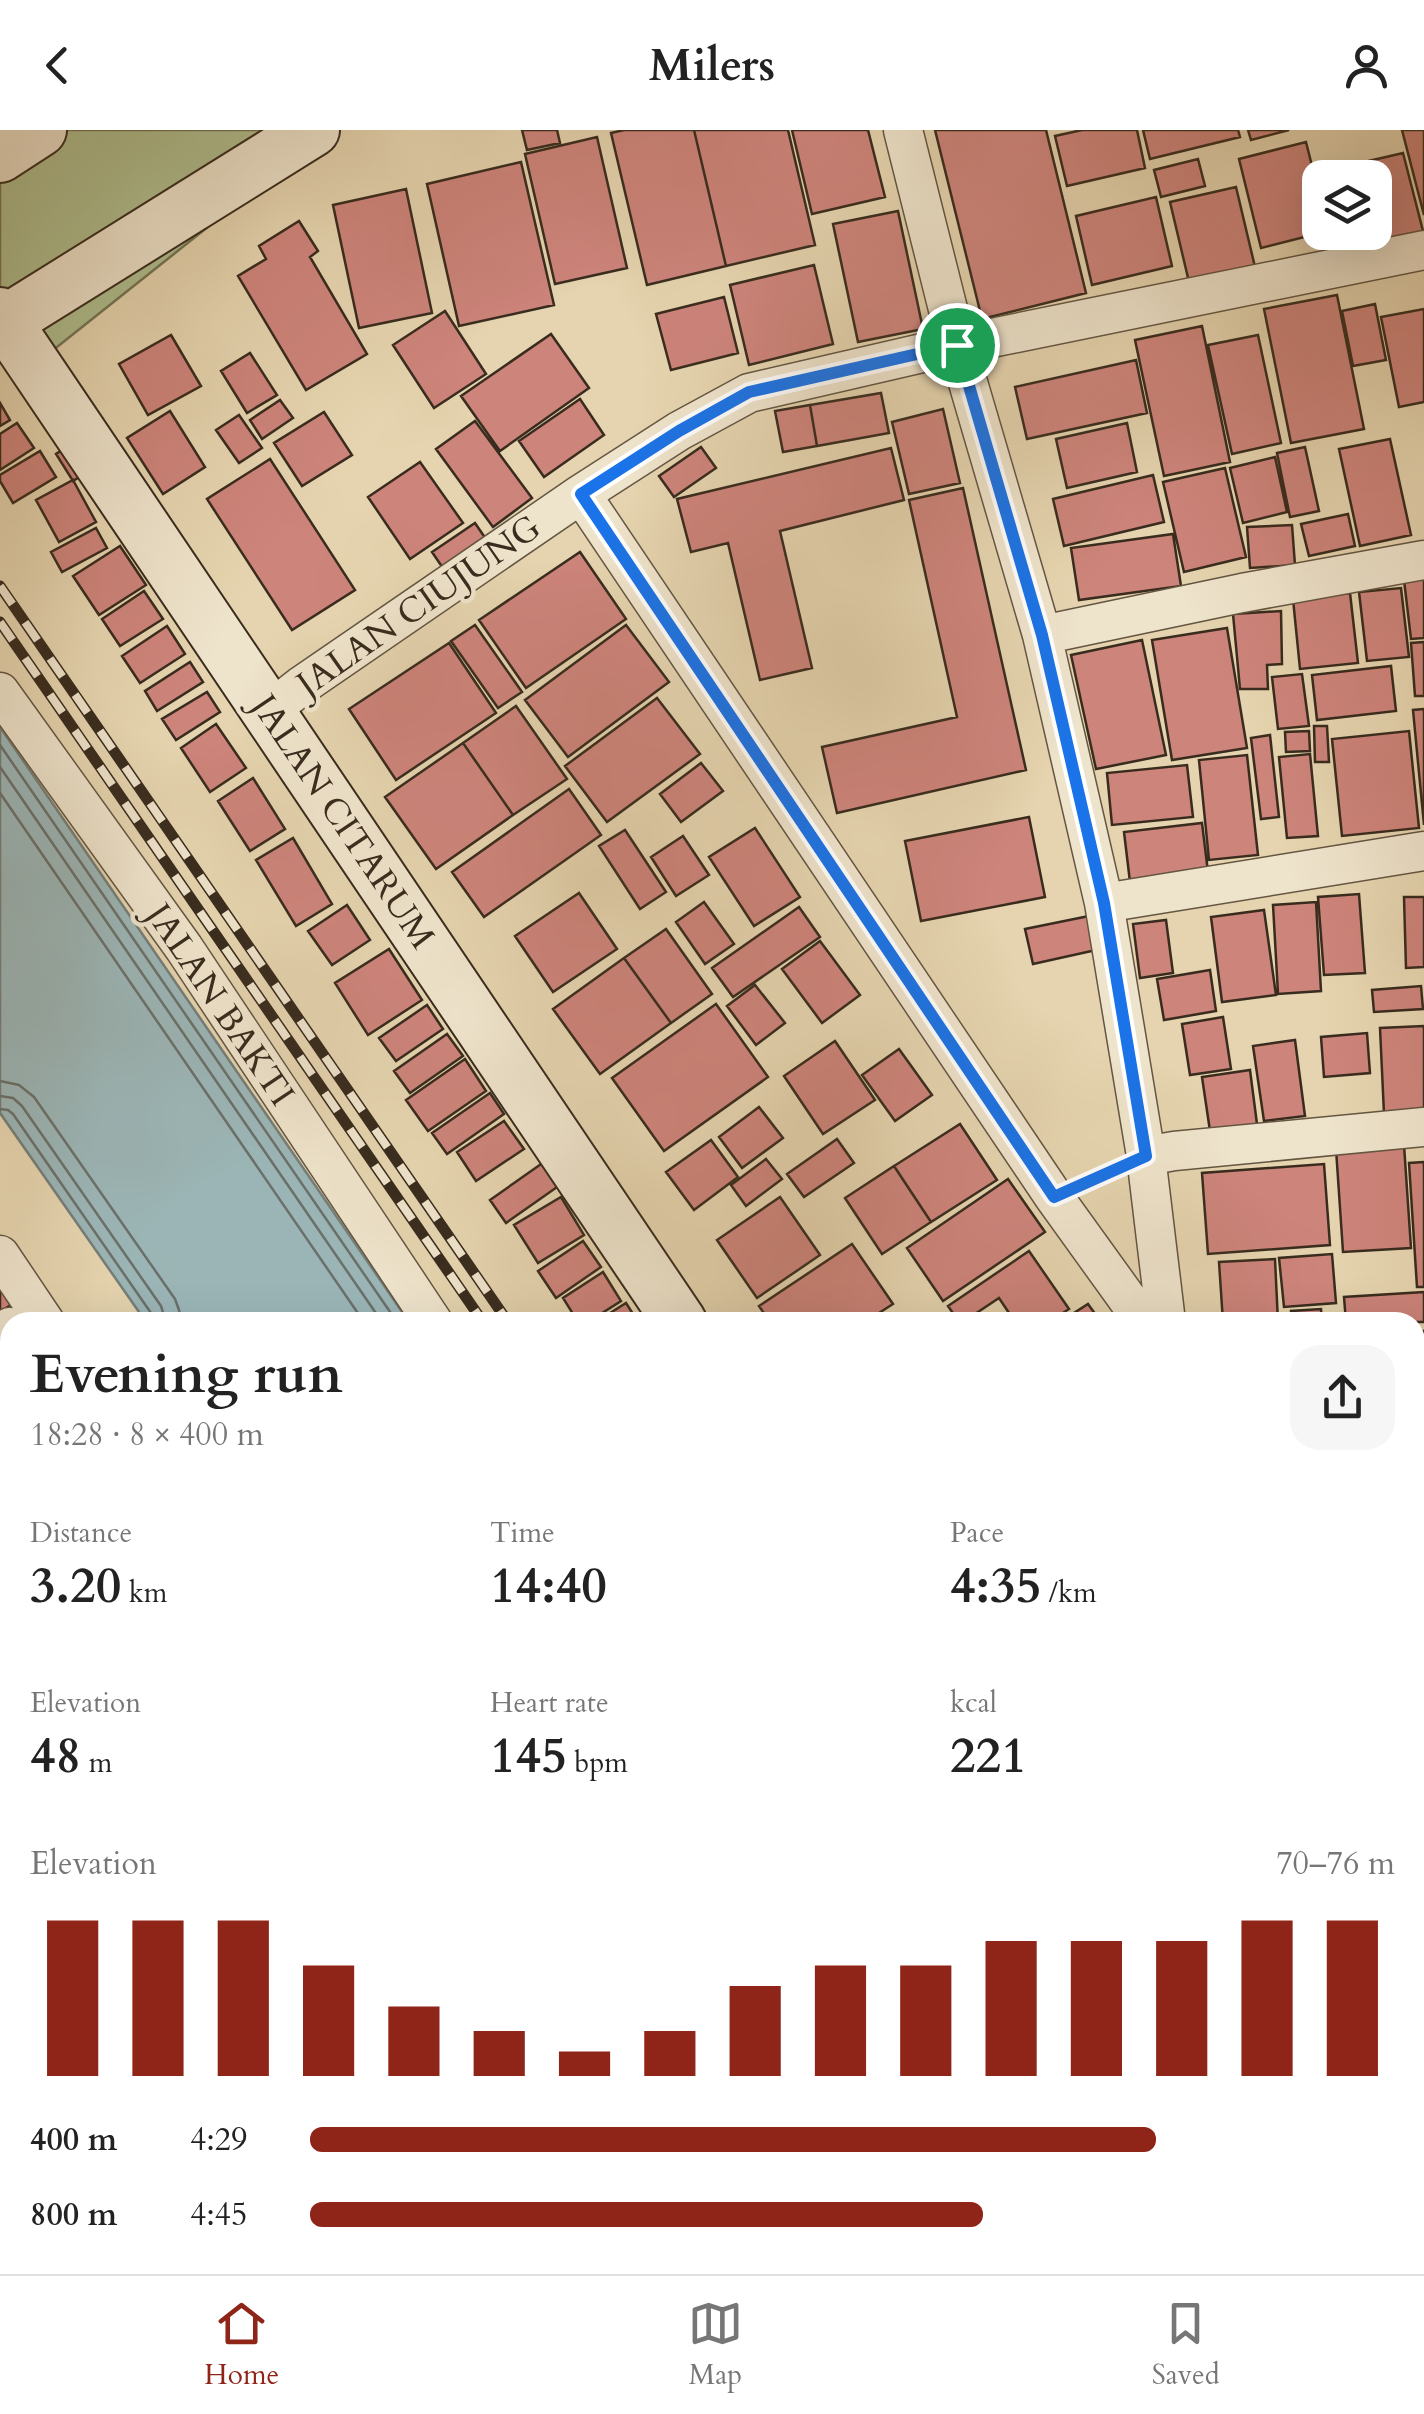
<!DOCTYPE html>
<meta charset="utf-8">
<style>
body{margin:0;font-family:Cardo,serif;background:#f6f6f6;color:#222;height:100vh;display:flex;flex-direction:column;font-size:38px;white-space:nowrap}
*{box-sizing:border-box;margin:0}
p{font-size:32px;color:#767676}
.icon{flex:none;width:55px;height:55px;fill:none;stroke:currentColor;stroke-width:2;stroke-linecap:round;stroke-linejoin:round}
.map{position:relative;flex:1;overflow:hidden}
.side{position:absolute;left:0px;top:1182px;width:1425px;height:962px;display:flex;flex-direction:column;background:#fff;border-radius:30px 30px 0 0;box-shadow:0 10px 40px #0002}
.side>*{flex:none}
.controls{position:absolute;left:1302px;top:30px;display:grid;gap:20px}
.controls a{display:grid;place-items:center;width:90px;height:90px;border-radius:20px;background:#fff;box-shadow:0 10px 40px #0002;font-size:50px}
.pin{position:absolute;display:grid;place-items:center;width:85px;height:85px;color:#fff;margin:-42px;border:5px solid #fff;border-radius:50%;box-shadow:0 2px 10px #0007}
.round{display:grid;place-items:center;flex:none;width:105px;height:105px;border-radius:30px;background:#f6f6f6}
.summary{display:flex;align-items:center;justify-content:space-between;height:170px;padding:0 30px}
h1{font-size:55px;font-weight:600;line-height:75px}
.stats{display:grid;grid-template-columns:repeat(3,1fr);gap:15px;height:170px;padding:10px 30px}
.stats div{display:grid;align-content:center}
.stats b{font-size:50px;font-weight:600}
.stats small{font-size:28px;font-weight:400}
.stats p{font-size:28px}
.chart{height:280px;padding:20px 30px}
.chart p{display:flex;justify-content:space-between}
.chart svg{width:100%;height:180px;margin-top:10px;stroke:#8f2418;stroke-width:6}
ul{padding:0 30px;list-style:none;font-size:32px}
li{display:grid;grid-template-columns:160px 120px 1fr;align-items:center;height:75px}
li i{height:25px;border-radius:12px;background:#8f2418}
header{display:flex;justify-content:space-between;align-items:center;height:130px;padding:0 30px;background:#fff;font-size:45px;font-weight:600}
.menu{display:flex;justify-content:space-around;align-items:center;height:140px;border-top:2px solid #e0e0e0;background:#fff;font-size:28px;color:#767676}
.menu a{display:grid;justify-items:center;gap:5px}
.menu .selected{color:#8f2418}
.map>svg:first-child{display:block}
.green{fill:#afbe8f;stroke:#747556;stroke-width:2.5}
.water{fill:#9bb5b6;stroke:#747e79;stroke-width:2.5}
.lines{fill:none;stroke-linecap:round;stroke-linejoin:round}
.shore{stroke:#6a706a;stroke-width:2.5}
.building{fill:#cd847b;stroke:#392c1e;stroke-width:2.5}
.lane-casing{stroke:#645642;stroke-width:24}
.street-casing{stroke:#645642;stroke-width:41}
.secondary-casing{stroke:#392c1e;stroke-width:56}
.path{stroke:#392c1e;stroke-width:6;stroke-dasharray:2.5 5;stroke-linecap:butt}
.lane{stroke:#eee3cb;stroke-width:20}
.street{stroke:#eee3cb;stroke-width:38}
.secondary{stroke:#eee3cb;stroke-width:52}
.rail-casing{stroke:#392c1e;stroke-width:11}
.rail{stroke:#eee3cb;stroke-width:8;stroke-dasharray:22;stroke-linecap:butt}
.route-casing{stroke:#fff;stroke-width:20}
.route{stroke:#1a73e8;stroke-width:12}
.labels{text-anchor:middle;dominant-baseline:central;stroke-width:9;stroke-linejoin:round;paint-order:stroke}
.street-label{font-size:35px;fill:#392c1e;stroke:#eee3cb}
</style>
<header><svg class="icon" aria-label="back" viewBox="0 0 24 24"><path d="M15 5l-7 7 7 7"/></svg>Milers<svg class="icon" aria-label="person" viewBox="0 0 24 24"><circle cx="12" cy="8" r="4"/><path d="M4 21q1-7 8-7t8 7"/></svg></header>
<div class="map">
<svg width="1424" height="2144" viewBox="0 0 1424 2144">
<rect width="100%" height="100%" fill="#e5d4af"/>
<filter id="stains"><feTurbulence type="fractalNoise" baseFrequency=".002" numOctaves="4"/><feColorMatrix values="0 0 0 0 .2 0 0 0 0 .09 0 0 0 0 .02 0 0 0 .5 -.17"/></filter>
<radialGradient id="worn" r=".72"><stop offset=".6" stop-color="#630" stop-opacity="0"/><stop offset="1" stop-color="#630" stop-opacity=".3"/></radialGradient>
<path class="green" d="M38,0H299L307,18L47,225L0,157V27Z"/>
<path class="water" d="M0,597L409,1192H146L0,983Z
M709,2135H946L949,2144H712Z"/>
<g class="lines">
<path class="shore" d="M0,615L397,1192
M0,637L382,1192
M0,663L364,1192
M0,951L19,955L34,967L175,1169L179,1180L181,1192
M0,966L13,968L22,976L161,1176L166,1192
M0,979L8,980L13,984L151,1183L153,1192"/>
</g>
<path class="building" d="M522,0H557L560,13L527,20Z
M624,0H694L726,136L647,155L611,3Z
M694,0H788L815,115L726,136Z
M792,0H868L885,67L812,84Z
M935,0H1046L1086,163L982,189Z
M1082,0H1137L1145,38L1067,56L1055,6Z
M1143,0H1238L1240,7L1150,29Z
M1248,0H1289L1251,10Z
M1402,0H1424V85Z
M597,7L627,138L555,154L525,24Z
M1306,12L1320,68V102H1324L1261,118L1239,29Z
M1403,23L1423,101L1366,115L1363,102H1375V48H1350L1347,36Z
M1198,29L1205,56L1161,67L1154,40Z
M521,32L554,175L459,196L427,54Z
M1236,57L1255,137L1189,152L1170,72Z
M406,59L432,183L359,198L333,75Z
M1156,67L1172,136L1092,155L1076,86Z
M898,81L923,199L858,212L833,94Z
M299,91L318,121L310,127L367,224L306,260L238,146L266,129L259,116Z
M814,135L833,214L749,235L730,155Z
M1337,165L1364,299L1291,313L1264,179Z
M724,167L738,223L671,240L656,184Z
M1375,174L1386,230L1353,236L1342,181Z
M1424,179V272L1399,277L1381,187Z
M445,181L486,244L434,278L393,215Z
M1202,196L1230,332L1164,346L1135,210Z
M551,204L589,258L500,321L461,266Z
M171,205L201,256L148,285L119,234Z
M1258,205L1281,313L1232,324L1208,215Z
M250,223L277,265L247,283L221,241Z
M1136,230L1147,283L1027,309L1015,257Z
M881,263L889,303L817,316L810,275Z
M580,269L604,305L544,347L519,311Z
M280,270L293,288L262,309L250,290Z
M0,273L10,290L0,296Z
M810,275L817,316L783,322L775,281Z
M943,279L960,353L909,364L892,292Z
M170,281L205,337L163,364L127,308Z
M324,282L352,325L302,356L274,313Z
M239,285L262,318L239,333L216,300Z
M475,291L532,368L493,397L436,319Z
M17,293L34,318L0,340V304Z
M1127,293L1137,342L1067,358L1056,309Z
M1390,309L1411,405L1360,416L1339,319Z
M73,313L90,340L73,351L56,324Z
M701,317L716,338L674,367L659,346Z
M1305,317L1319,381L1290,387L1277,323Z
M891,318L904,370L780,401L812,538L760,550L728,413L691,422L677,369Z
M40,321L56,347L13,373L0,351V345Z
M1275,327L1287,382L1243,393L1230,338Z
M270,329L355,460L292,500L207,369Z
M420,332L463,393L410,429L368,367Z
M1225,338L1246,427L1184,442L1163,352Z
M1153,345L1164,392L1064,416L1053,369Z
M73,350L96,392L59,412L36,370Z
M963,358L1026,640L837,683L822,617L957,587L909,370Z
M1348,384L1355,416L1309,426L1301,394Z
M475,393L490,415L447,444L432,422Z
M1292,395L1295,435L1250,438L1247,397Z
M96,398L107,418L62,442L51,422Z
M1173,404L1181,456L1079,470L1071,418Z
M120,416L146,455L99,485L73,446Z
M580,422L626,489L526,558L479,490Z
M1424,448V508L1411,509L1404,450Z
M1401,458L1409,527L1367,531L1359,462Z
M144,461L163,489L120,516L102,489Z
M1350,463L1358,533L1300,539L1293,469Z
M1281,481L1282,534L1267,535L1268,559H1240L1233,484Z
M475,495L522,562L498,578L451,511Z
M626,495L669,552L568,627L525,570Z
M167,496L185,524L140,553L122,526Z
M1227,498L1247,618L1172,630L1152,510Z
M1142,510L1166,625L1096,639L1071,525Z
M1424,512V566H1415L1411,513Z
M449,513L496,583L396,650L349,579Z
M190,532L203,552L157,581L145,561Z
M1391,536L1396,581L1317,590L1312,545Z
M1302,544L1309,596L1278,599L1272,547Z
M207,562L220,582L176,610L162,589Z
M657,568L700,624L607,692L565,636Z
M516,576L567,649L513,685L463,613Z
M1424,579V695L1413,580Z
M216,594L246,638L210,662L181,618Z
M1314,596H1327L1329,632H1315Z
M1309,601L1310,621L1286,622L1285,602Z
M1409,601L1419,698L1342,706L1332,609Z
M1270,605L1279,687L1261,689L1251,608Z
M463,613L513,685L436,739L385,667Z
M1310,624L1318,706L1287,708L1279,627Z
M1247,625L1258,725L1209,730L1199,630Z
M701,633L723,661L681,692L660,664Z
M1187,635L1193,687L1112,695L1107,643Z
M253,648L285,699L250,721L218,671Z
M569,659L601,705L484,787L452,742Z
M1029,687L1045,767L921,791L905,711Z
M1202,693L1208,742L1130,752L1124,702Z
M755,698L800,767L754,796L709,727Z
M625,700L666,762L640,779L599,716Z
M683,706L709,745L676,766L651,727Z
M293,708L332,774L296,796L256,730Z
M579,763L617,819L553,862L515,806Z
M1359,764L1365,843L1324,845L1318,767Z
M1404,767H1424V837L1406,838Z
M704,772L734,814L705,834L676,792Z
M1316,772L1321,861L1278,864L1273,775Z
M347,775L370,810L332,835L308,801Z
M799,777L820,807L733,867L712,838Z
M1264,780L1276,865L1222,872L1211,787Z
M1089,786L1096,820L1033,834L1025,799Z
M1166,790L1173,843L1140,848L1133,794Z
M666,799L712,864L671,893L624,828Z
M820,811L860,865L822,893L782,839Z
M389,819L422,870L368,905L335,853Z
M624,828L671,893L600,944L553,879Z
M1210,840L1216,881L1164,890L1157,849Z
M755,855L785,893L756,915L727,876Z
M1421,856L1423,879L1374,882L1372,860Z
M716,874L768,947L664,1021L612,948Z
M427,875L443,899L396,931L379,908Z
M1223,887L1231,939L1190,945L1182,894Z
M1424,896V981L1384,984L1380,898Z
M1367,903L1370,943L1324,947L1321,907Z
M447,904L463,926L410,963L394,941Z
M1295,910L1305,986L1264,991L1253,916Z
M835,911L875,970L823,1004L784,946Z
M899,919L932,965L895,991L862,945Z
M465,929L486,961L428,1001L406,970Z
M1250,940L1257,994L1210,1001L1202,947Z
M490,963L504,984L447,1024L432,1003Z
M759,977L783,1008L742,1038L719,1007Z
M504,991L524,1019L476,1051L457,1022Z
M960,994L997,1050L931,1092L894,1036Z
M837,1009L854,1033L804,1067L787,1044Z
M711,1010L738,1047L694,1080L666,1042Z
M1404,1015L1411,1118L1343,1122L1336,1019Z
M766,1029L782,1049L746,1076L731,1055Z
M544,1032L560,1055L506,1093L490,1070Z
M1424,1032V1157H1417L1409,1033Z
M1324,1034L1330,1115L1208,1124L1202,1043Z
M894,1036L931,1092L882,1124L845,1068Z
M1008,1049L1045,1102L943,1171L907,1118Z
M561,1067L584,1105L538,1133L514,1095Z
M780,1067L820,1125L757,1168L717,1110Z
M583,1111L601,1137L556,1168L538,1141Z
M852,1114L893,1174L865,1192H770L759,1176Z
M1029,1121L1069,1179L1049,1192H1015L999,1168L963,1192H959L948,1176Z
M1332,1124L1336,1173L1284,1177L1279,1128Z
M1275,1129L1278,1192H1223L1219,1132Z
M603,1142L621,1171L588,1192H578L563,1168Z
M0,1144L17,1171L0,1182Z
M1424,1162V1192H1346L1344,1167Z
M626,1173L635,1187L627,1192H596Z
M1088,1174L1101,1192H1060Z
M1321,1179L1322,1192H1292L1291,1181Z
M1415,1201H1424V1282L1415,1283Z
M0,1213L10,1230V1266L2,1271L0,1267Z
M0,1291L10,1308V1331L0,1336Z
M10,1353V1398L0,1382V1359Z
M1424,1360V1448L1415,1453V1365Z
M0,1394L10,1414V1419L0,1424Z
M10,1431V1508L0,1513V1436Z
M1424,1455V1511L1423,1512L1415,1500V1460Z
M10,1529V1562L0,1540Z
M0,1571L10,1592V1612L0,1617Z
M10,1623V1684L0,1657V1627Z
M1415,1654L1424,1666V1708L1415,1714Z
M6,1717L10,1734V1776L0,1778V1718Z
M0,1820L8,1860L0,1861Z
M0,1887H10V1932H0Z
M1415,1931L1424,1935V2137L1415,2134Z
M10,1966V2030L0,2032V1967Z
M0,2115H10V2135H25V2144H0Z
M29,2135H54L55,2144H30Z
M57,2135H91V2144H58Z
M190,2135H218L220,2144H191Z
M224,2135H257L259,2144H226Z
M265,2135H290L292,2144H267Z
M372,2135H377L379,2144H350L349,2142Z
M543,2135H565V2144H543Z
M572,2135H594V2144H572Z
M1118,2135H1157L1158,2144H1120Z
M392,2136L438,2137V2144H392Z"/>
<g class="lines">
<g class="lane-casing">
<path id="lane" d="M0,1877L10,1876
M1238,2135L1239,2144"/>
</g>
<g class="street-casing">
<path id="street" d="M903,0L957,215L1042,505L1104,773L1146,1026L1166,1192
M581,364L1054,1067L1144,1192
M1042,505L1242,463L1424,430
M0,562L184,818L433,1192
M269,581L301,556L581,364L679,301L749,263L957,215L1424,120
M1104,773L1424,721
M1146,1026L1174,1021L1424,997
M0,1125L45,1192
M0,1202L10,1197
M1415,1341L1424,1340
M0,1347L10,1343
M0,1523L10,1519
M1415,1575L1424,1589
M1,1694L10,1708
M1415,1734L1424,1729
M628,2135L630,2144
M974,2135L975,2144
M321,2144L348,2135"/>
</g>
<g class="secondary-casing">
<path id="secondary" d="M0,26L40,0
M0,184L680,1192
M5,192L313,0
M1183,2135L1185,2144"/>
</g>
<path class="path" d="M1088,1052L1113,1041"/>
<use href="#lane" class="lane"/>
<use href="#street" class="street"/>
<use href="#secondary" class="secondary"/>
<g class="rail-casing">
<path id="rail" d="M0,456L508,1192
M0,492L483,1192
M1042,2135L1044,2144
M1067,2135L1069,2144"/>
</g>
<use href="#rail" class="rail"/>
</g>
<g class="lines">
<g class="route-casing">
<path id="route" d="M957,215L1042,505L1104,773L1146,1026L1054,1067L581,364L679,301L749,262Z"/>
</g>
<use href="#route" class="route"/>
</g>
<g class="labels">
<g class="street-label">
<text transform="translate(419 476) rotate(-35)">JALAN CIUJUNG</text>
<text transform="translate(343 692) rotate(56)">JALAN CITARUM</text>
<text transform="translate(220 875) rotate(56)">JALAN BAKTI</text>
</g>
</g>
<rect width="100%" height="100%" filter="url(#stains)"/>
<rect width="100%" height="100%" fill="url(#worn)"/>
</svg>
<div class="controls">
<a><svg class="icon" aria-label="layers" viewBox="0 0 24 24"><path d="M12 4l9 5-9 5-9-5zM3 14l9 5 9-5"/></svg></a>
</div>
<div class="pin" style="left:957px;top:215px;background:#1e9e55"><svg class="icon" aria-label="arrive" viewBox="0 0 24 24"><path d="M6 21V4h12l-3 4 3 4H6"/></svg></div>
<section class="side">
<div class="summary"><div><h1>Evening run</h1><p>18:28 · 8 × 400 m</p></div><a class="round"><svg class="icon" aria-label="share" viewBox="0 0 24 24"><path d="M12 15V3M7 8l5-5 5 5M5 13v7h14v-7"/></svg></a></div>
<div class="stats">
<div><p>Distance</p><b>3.20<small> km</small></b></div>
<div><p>Time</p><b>14:40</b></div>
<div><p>Pace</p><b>4:35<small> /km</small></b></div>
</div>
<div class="stats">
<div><p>Elevation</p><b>48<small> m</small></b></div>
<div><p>Heart rate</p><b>145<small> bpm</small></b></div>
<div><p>kcal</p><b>221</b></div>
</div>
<div class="chart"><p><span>Elevation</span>70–76 m</p>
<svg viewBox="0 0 160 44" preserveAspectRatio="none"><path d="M5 44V6M15 44V6M25 44V6M35 44V17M45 44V27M55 44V33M65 44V38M75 44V33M85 44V22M95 44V17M105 44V17M115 44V11M125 44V11M135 44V11M145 44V6M155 44V6"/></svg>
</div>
<ul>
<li><b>400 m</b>4:29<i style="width:78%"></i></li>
<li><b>800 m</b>4:45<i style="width:62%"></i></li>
</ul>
</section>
</div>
<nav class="menu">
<a class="selected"><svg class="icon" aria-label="home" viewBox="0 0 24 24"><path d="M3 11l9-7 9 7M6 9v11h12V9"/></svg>Home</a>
<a><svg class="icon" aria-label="map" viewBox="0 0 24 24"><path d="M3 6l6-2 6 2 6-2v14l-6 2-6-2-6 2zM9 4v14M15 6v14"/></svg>Map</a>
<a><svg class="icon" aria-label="saved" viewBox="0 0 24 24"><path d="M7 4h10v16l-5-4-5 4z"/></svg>Saved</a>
</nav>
